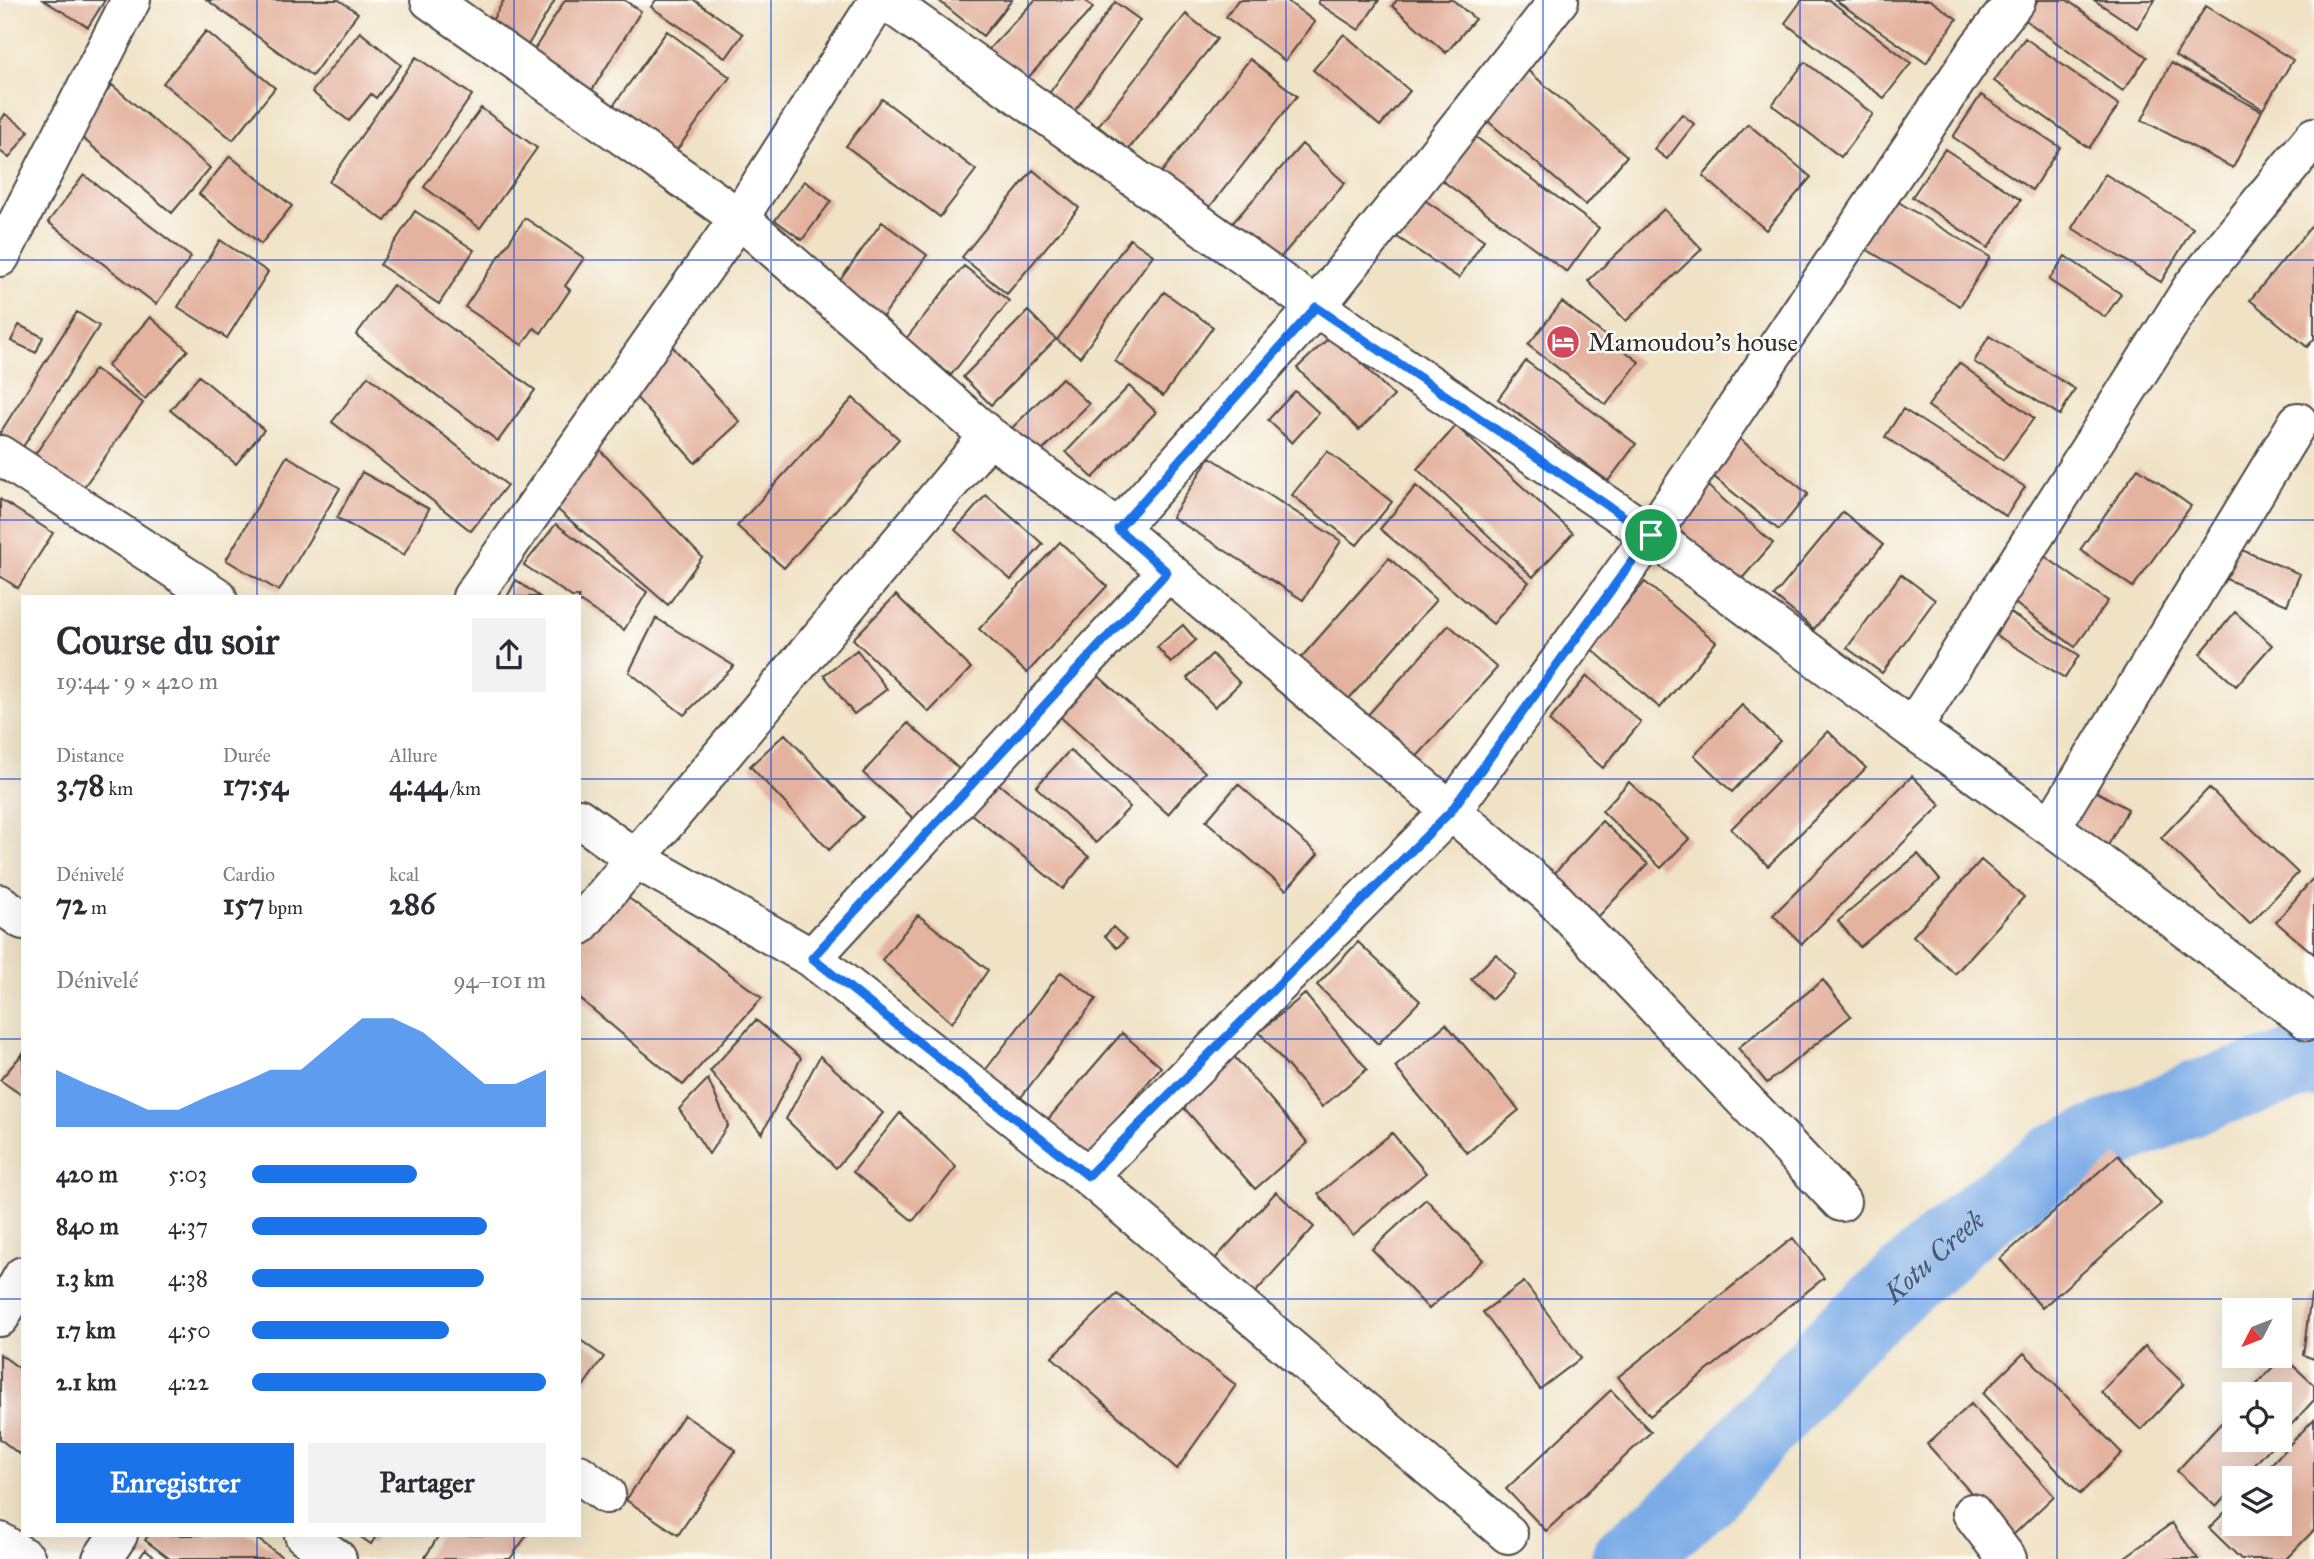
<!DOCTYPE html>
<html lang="fr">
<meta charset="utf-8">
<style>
body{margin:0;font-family:"IM FELL Great Primer",serif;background:#f2f2f3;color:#2b2b33;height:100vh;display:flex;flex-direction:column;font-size:26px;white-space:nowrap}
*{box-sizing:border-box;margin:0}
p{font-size:23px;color:#7c7c81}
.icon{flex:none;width:38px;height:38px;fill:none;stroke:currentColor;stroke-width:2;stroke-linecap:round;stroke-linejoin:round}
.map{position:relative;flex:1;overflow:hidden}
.side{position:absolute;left:21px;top:595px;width:560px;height:942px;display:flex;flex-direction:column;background:#fff;border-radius:0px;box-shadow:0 7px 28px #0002}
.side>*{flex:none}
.needle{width:46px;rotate:228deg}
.tools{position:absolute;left:2222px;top:1298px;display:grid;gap:14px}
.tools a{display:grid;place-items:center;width:70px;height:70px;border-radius:0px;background:#fff;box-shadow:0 7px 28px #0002;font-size:35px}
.pin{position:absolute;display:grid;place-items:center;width:60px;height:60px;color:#fff;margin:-30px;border:4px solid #fff;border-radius:50%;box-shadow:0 2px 7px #0007}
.round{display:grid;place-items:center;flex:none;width:74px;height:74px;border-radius:0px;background:#f2f2f3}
.headline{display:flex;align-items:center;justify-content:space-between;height:119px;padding:0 35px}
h1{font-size:38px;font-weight:800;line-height:52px}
.figures{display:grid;grid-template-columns:repeat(3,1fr);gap:10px;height:119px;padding:7px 35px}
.figures div{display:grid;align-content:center}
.figures b{font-size:30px;font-weight:800}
.figures small{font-size:19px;font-weight:400}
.figures p{font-size:19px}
.chart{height:196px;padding:14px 35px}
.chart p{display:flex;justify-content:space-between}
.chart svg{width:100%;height:126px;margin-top:7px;fill:#1a73e8;opacity:.7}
.action{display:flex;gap:14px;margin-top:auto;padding:14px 35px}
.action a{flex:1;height:80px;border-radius:0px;background:#1a73e8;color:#fff;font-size:28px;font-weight:800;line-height:80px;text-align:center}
.action a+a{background:#f2f2f3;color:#2b2b33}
ul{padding:0 35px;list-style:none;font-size:23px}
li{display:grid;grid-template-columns:112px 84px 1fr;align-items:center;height:52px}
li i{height:18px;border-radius:9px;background:#1a73e8}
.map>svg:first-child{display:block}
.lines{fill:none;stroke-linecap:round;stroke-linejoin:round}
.river{stroke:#7cace7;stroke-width:72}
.building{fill:#e4b39f}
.street-casing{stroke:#494642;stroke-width:42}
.street{stroke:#fff;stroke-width:38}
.route-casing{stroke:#fff;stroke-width:14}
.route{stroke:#1a73e8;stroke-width:9}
.grid{fill:none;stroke:#1d4ed8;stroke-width:2;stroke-opacity:0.55}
.labels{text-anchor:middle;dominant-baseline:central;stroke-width:5;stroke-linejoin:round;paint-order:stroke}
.poi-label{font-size:26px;fill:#2b2b2b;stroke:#fdfcf7;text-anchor:start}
.water-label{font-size:28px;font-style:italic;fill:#47586d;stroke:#fdfcf7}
</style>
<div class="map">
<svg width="2314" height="1559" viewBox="0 0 2314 1559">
<rect width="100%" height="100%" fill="#fdfcf7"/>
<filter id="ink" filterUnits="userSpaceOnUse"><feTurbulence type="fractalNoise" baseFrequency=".0143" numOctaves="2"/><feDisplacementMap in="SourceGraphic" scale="14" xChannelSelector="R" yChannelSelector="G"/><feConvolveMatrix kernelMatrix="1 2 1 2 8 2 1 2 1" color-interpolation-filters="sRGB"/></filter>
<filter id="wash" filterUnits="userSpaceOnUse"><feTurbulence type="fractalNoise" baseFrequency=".00686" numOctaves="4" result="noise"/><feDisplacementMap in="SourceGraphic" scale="28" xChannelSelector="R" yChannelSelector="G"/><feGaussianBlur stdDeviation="1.57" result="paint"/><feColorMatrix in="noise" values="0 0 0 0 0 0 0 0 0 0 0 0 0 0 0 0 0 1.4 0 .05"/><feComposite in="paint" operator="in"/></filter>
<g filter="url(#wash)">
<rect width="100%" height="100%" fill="#f0e2c5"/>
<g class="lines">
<path class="river" id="s1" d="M1627,1559L1700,1498L1838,1342L1968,1225L2056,1159L2199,1096L2314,1059"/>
</g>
<g id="blocks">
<path class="building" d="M43,0H105L88,27Z
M207,0H339L358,13L312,76Z
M504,0H555L522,55L485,33Z
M565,0H624L641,11L589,95L529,58Z
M656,0H694L743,34L726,58L651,7Z
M938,0H1012L983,36Z
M1035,0H1085L1093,8L1023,83L988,50Z
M1238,0H1286L1315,22L1285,61L1226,17Z
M1320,0H1379L1359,30L1318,3Z
M1397,0H1453L1475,19L1446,53L1392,6Z
M1802,0H1829L1911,63L1884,98L1785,23Z
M1835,0H1930L1957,19L1926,63Z
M2038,0H2067L2147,57L2123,91L2024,19Z
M2094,0H2155L2137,28Z
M1115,2L1140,20L1073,113L1048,95Z
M2206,6L2293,60L2263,109L2175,56Z
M1186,14L1217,39L1128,150L1098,126Z
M206,31L275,88L233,140L163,83Z
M667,31L730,77L665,166L603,120Z
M360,32L401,65L376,98L371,94L349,121L312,92Z
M1344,34L1410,91L1380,126L1313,70Z
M2025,38L2119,105L2089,148L1994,81Z
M416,57L472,95L385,221L329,182Z
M1250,59L1297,96L1208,209L1161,173Z
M1805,62L1873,114L1841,157L1772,105Z
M2171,63L2262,111L2233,168L2142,120Z
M1525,68L1627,156L1586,205L1483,117Z
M112,85L210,168L172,213L74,131Z
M1981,95L2060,147L2032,190L1953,137Z
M882,99L976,170L940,217L846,146Z
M481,108L537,148L480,228L424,187Z
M5,114L29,131L9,158L0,151V122Z
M1682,114L1694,124L1667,159L1654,149Z
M1748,124L1811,177L1766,230L1703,176Z
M1469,132L1599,228L1567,272L1436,176Z
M1302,144L1345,183L1273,266L1229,227Z
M1945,149L2021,200L1988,248L1912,197Z
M230,156L292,206L261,244L199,194Z
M1033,170L1079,208L1007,294L962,257Z
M2105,174L2193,228L2161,282L2072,228Z
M84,175L191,257L156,304L48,222Z
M805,181L831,201L802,240L775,220Z
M1411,191L1484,240L1459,278L1385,229Z
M1890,197L1990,257L1960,306L1861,246Z
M1664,209L1702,249L1626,321L1588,281Z
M415,211L474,250L439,304L380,265Z
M525,218L584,258L565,286L570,290L541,333L534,328L522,345L465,307Z
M882,222L927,255L879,322L833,290Z
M2314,223V339L2307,347L2250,300Z
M1130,239L1153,255L1080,357L1057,340Z
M220,240L268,272L227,338L178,307Z
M2065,256L2121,294L2105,317L2049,280Z
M964,266L1009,301L951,375L905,340Z
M393,285L535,390L498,441L356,335Z
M1164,292L1213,327L1163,396L1115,361Z
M1562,302L1639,362L1606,405L1528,345Z
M1028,311L1056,339L991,405L963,377Z
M77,312L99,326L14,461L0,452V433Z
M150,317L188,350L145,399L107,366Z
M19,325L43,337L36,353L11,341Z
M1333,334L1394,396L1359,430L1297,368Z
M1989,336L2075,389L2060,415L1974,362Z
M672,346L740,422L695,463L627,387Z
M1526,361L1636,444L1608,481L1498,399Z
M1959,363L2034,418L2003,460L1928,406Z
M95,369L143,403L74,501L26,467Z
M199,376L264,430L236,464L170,410Z
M368,376L507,485L471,531L332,422Z
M1062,378L1089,404L1037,456L1011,429Z
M1129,386L1156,412L1093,478L1066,452Z
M1295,391L1319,413L1292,443L1268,420Z
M853,398L899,439L784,568L737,526Z
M1903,409L2025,487L2006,516L1885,437Z
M1456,426L1573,533L1533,577L1417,469Z
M1730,431L1808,494L1779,530L1702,467Z
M597,447L702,557L668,605L557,509Z
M1327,451L1392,502L1357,545L1292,495Z
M287,456L340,488L279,591L226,560Z
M1210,457L1341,541L1303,600L1172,517Z
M2138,468L2191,506L2133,587L2080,550Z
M362,472L429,509L404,555L337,518Z
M1701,480L1773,543L1739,582L1667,520Z
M1416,486L1529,582L1493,624L1380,529Z
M986,495L1043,544L1011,580L955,530Z
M0,499L53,533L18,588L0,576Z
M1843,512L1883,545L1814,629L1774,596Z
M556,524L647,592L624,630L579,601V597H572L524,565Z
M1060,542L1107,586L1027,673L979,629Z
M2232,546L2300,574L2287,605L2219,576Z
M2033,548L2108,601L2075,647L2001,593Z
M1389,558L1436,600L1339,710L1291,669Z
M1901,574L1935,600L1882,673L1847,648Z
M516,580L540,597H507Z
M1645,582L1716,642L1660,708L1589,647Z
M896,595L971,668L929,712L853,639Z
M2009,612L2079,655L2065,678L1996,635Z
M2235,612L2272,645L2236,686L2200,654Z
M656,618L734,666L684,715L629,672Z
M1183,625L1196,640L1171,663L1157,647Z
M1449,625L1497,668L1403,772L1356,728Z
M857,650L887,689L854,714L824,675Z
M1212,654L1240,683L1215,707L1187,678Z
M1093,671L1205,772L1168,814L1056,713Z
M1587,676L1641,722L1603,768L1549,721Z
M1742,705L1780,741L1732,792L1694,755Z
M908,723L959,769L914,819L863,773Z
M1828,731L1866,768L1768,866L1731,829Z
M785,734L863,817L829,850L750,766Z
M1070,750L1130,807L1096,843L1036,787Z
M1912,776L1941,805L1802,944L1773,915Z
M990,777L1089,857L1063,889L965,809Z
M1629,782L1689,839L1661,868L1602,811Z
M2079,782L2128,809L2105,851L2057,824Z
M1238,784L1318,854L1286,890L1206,821Z
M2209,788L2298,873L2250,924L2161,838Z
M1602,821L1648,864L1598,917L1553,875Z
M1918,854L1940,880L1860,947L1838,921Z
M1981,860L2024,897L1955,974L1913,936Z
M2314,877V954L2276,922Z
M618,890L762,998L683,1085L579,998V935Z
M918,915L988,970L952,1023L882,960Z
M1113,927L1126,939L1117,948L1105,936Z
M1358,942L1420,1001L1378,1044L1317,985Z
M1496,954L1516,975L1492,999L1471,979Z
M1061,972L1096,999L1003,1121L967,1094Z
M1823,980L1851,1016L1767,1083L1738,1048Z
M1305,994L1367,1069L1322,1107L1259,1032Z
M756,1020L801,1058L762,1134L710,1071Z
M1446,1024L1519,1110L1467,1153L1395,1067Z
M1122,1033L1161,1067L1071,1174L1031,1139Z
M23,1053V1096L0,1080Z
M1232,1054L1308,1143L1255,1189L1178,1101Z
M820,1056L883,1113L836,1168L786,1119Z
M708,1079L728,1125L709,1154L679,1109Z
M900,1113L956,1167L913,1221L853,1172Z
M1392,1133L1426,1173L1353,1235L1318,1194Z
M2118,1155L2161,1204L2042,1308L2000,1259Z
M1276,1192L1314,1227L1253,1295L1214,1260Z
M1426,1199L1483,1260L1429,1309L1372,1249Z
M1793,1238L1824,1278L1650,1416L1618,1377Z
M1524,1282L1581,1358L1540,1389L1483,1312Z
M1117,1294L1236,1385L1177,1469L1052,1357Z
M2311,1294L2314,1295V1359L2303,1355Z
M579,1339L604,1357L579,1392Z
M2145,1346L2184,1384L2141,1430L2101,1392Z
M2024,1353L2122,1453L2080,1494L1983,1393Z
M0,1354L23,1371V1448L19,1454L0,1439Z
M2283,1356L2314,1385V1400L2280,1437V1395H2247Z
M1611,1390L1651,1432L1546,1531L1506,1489Z
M1971,1404L2054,1496L2011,1537L1927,1444Z
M2235,1408V1440H2277L2242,1479H2235V1486L2216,1507L2177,1471Z
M684,1415L736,1450L678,1535L626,1500Z
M2314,1419V1530L2286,1559H2241L2209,1528L2235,1502V1524H2280V1479H2257Z
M2172,1523L2198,1559H2126L2125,1557Z
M149,1535H252L285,1559H170L145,1540Z
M358,1535H377L371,1544Z
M439,1535H527L510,1559H424Z
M145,1550L157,1559H139Z"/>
</g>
</g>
<g filter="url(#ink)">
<use href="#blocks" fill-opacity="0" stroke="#494642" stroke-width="2"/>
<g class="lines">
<g class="street-casing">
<path id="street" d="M430,0L739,218L989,436L1118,529L1451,811L1550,895L1841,1202
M885,0L1316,307L1651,535L1912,729L2051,827L2309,1021
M0,257L131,0
M0,455L217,597
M1118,529L1316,307L1559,0
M472,597L739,218L879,0
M1912,729L2193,286L2314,137
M579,818L634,858L812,958L1088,1176L1508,1534
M2051,827L2298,422
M0,904L23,920
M579,926L989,436
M812,958L1167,572
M1088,1176L1451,811L1651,535L1979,47L2016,0
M0,1317L23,1276
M579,1474L606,1494
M1972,1513L2007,1559
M304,1535L337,1559
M0,1542L26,1559
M102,1559L118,1535"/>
</g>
<use href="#street" class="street"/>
</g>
</g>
<g class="lines" filter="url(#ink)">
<g class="route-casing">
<path id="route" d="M1316,307L1651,535L1451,811L1088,1176L812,958L1167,572L1118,529Z"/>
</g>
<use href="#route" class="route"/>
</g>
<path class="grid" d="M257,0V597M514,0V597M771,0V1559M1028,0V1559M1286,0V1559M1543,0V1559M1800,0V1559M2057,0V1559M0,260H2314M0,520H2314M0,779H23M579,779H2314M0,1039H23M579,1039H2314M0,1299H23M579,1299H2314M257,1535V1559M514,1535V1559"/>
<defs>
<g id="hotel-disc" transform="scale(1.75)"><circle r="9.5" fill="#d1495b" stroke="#fdfcf7"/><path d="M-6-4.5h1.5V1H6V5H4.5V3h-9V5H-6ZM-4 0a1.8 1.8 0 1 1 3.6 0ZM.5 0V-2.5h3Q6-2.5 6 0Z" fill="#fff"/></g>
</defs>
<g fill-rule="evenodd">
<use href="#hotel-disc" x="1563" y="342"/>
</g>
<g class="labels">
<g class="poi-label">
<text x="1588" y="342">Mamoudou's house</text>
</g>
<g class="water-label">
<text stroke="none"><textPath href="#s1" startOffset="432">Kotu Creek</textPath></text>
</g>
</g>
</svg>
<div class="tools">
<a><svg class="needle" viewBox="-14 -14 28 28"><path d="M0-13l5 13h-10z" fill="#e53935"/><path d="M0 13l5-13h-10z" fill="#7c7c81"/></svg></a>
<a><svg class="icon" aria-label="locate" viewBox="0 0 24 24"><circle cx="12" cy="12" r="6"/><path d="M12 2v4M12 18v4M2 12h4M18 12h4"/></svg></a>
<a><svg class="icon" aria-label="layers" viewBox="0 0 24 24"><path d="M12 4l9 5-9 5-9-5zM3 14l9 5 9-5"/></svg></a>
</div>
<div class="pin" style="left:1651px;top:535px;background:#1e9e55"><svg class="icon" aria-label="arrive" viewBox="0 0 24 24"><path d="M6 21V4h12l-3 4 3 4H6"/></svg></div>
<section class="side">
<div class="headline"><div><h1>Course du soir</h1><p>19:44 · 9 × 420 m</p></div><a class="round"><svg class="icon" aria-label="share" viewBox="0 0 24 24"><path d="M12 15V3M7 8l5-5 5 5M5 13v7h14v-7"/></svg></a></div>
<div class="figures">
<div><p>Distance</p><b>3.78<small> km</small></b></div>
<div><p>Durée</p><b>17:54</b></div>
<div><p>Allure</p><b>4:44<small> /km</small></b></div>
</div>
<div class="figures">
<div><p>Dénivelé</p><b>72<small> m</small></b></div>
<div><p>Cardio</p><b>157<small> bpm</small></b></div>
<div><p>kcal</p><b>286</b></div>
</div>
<div class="chart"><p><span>Dénivelé</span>94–101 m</p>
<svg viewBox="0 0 160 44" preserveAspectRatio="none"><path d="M0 44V24L10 29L20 33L30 38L40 38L50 33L60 29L70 24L80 24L90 15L100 6L110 6L120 11L130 20L140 29L150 29L160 24V44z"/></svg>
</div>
<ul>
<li><b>420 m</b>5:03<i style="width:56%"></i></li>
<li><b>840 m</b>4:37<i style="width:80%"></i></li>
<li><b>1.3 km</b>4:38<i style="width:79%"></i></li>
<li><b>1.7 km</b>4:50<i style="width:67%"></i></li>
<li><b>2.1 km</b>4:22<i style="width:100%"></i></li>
</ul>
<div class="action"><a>Enregistrer</a><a>Partager</a></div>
</section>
</div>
